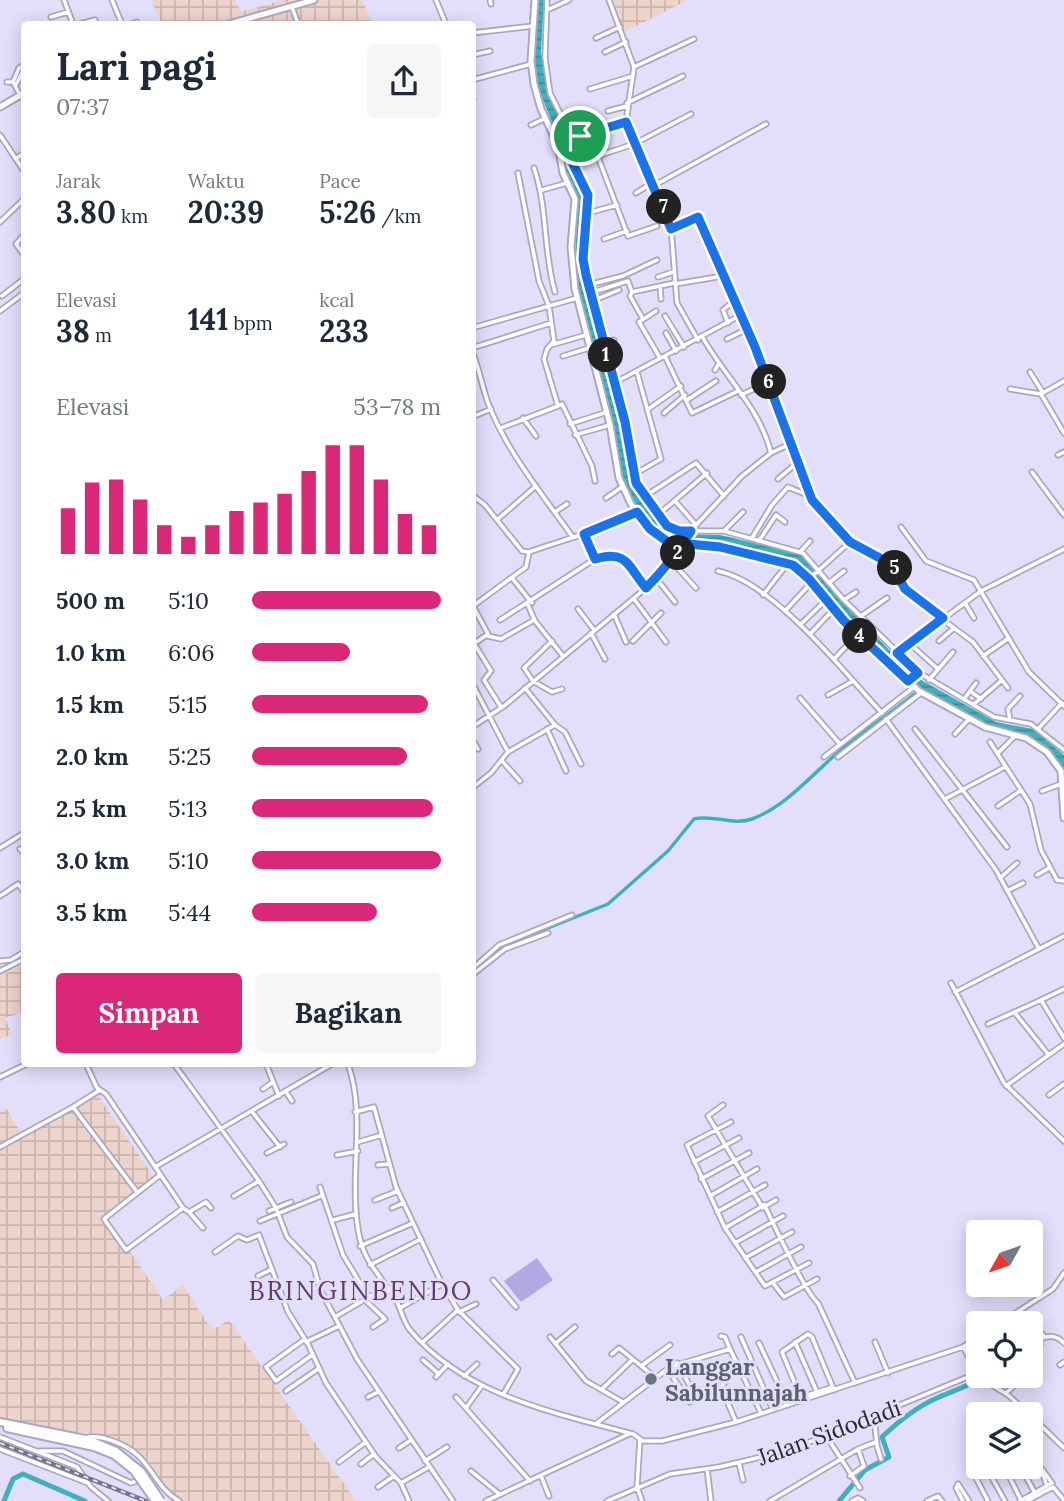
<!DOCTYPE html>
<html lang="id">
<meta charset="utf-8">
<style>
body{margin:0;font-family:Lora,serif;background:#f6f6f7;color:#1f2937;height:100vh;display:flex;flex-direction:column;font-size:26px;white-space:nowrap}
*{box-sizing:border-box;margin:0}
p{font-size:23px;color:#747a83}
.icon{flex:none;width:38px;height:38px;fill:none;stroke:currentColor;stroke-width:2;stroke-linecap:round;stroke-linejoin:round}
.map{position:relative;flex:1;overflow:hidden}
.sheet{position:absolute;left:21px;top:21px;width:455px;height:1046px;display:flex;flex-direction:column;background:#fff;border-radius:7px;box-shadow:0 4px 18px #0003}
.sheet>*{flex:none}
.needle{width:46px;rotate:230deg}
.tools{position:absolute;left:966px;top:1220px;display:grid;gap:14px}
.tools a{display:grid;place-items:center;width:77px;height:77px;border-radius:7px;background:#fff;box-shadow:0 4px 18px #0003;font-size:35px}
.pin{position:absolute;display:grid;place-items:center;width:60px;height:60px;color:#fff;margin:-30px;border:4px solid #fff;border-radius:50%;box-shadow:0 2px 7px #0007}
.km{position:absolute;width:35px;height:35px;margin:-18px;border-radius:50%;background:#222;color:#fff;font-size:19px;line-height:35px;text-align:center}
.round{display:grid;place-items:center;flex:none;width:74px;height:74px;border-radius:7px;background:#f6f6f7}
.overview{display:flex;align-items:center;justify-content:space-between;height:119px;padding:0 35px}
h1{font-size:38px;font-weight:700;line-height:52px}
.figures{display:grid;grid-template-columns:repeat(3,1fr);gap:10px;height:119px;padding:7px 35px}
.figures div{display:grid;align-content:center}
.figures b{font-size:30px;font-weight:700}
.figures small{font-size:19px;font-weight:400}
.figures p{font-size:19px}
.chart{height:196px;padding:14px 35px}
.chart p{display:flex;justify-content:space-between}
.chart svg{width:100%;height:126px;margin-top:7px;stroke:#db2777;stroke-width:6}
.button{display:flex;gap:14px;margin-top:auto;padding:14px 35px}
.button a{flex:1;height:80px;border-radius:7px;background:#db2777;color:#fff;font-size:28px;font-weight:700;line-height:80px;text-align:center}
.button a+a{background:#f6f6f7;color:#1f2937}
ul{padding:0 35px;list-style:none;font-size:23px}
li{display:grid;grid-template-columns:112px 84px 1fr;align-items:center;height:52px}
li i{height:18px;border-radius:9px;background:#db2777}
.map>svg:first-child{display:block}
.industrial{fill:url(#industrial-grid)}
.green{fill:#b2a8e3}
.water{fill:url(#water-rules)}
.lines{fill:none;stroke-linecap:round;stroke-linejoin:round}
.canal{stroke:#3fb1ba;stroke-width:3.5}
.river{stroke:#3fb1ba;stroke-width:5}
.minor-casing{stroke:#aba7c1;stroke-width:7}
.major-casing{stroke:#aba7c1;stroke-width:9}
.highway-casing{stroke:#aba7c1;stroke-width:10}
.minor{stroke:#fff;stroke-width:3.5}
.major{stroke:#fff;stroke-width:5}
.highway{stroke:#fff;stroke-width:6}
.rail-casing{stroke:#767485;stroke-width:4.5}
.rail{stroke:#e3dffb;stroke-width:2;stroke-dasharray:5;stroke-linecap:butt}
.highway-bridge-casing{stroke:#aba7c1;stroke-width:10;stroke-linecap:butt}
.highway-bridge{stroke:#fff;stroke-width:6}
.route-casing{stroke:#fff;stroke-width:14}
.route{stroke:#1a73e8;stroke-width:9}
.worship-dot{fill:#6b7280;stroke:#e3dffb;stroke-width:2.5}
.labels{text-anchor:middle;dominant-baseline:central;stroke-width:6;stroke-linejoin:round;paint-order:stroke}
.worship-label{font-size:23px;font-weight:bold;fill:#5b616d;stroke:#e3dffb;text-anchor:start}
.street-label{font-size:23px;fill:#2b2a34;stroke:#e3dffb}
.quarter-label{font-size:26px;letter-spacing:2px;fill:#643a71;stroke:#e3dffb}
</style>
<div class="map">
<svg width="1064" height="1501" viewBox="0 0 1064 1501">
<defs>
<pattern id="industrial-grid" width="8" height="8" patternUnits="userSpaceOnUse" patternTransform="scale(1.75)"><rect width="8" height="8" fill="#ecd3cb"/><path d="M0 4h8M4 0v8" fill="none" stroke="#cbb5af"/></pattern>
<pattern id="water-rules" width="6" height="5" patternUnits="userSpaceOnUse" patternTransform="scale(1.75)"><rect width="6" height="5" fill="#3fb1ba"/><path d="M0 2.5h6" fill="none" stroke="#359098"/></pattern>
</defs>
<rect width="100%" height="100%" fill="#e3dffb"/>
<path class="industrial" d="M151,0H235L241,12L282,0H363L372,24H162Z
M610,0H688L624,32Z
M24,965V1012L5,1018L12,1035L0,1039V976Z
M97,1094L156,1180L108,1219L163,1300L183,1285L212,1330L229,1320L356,1501H170L146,1458L113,1440L88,1433L40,1429L0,1419V1111L6,1108L21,1133Z"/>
<path class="green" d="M537,1258L553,1280L521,1302L504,1281Z"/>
<path class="water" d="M537,0H544L541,52L545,77L553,106L567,133L569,153L585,187L588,203L580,263L614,397L631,484L649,510L666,529L681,534L720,535L797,553L813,565L835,595L916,677L996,722L1033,729L1064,755V777C1055,736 1017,738 987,727C962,718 938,700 916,687L914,682L838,613L790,561L716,545L670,542L653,529L632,503L622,476L617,442L574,275L578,205L576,192L563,166L558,137L537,85L533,58Z"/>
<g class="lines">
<path class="canal" d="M16,958L24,955
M472,972L493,953L513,942L608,904L668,851L694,819C714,814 733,826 752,819C787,806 813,773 841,750C866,729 893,712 918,691"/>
<path class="river" d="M1031,1350L1041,1345
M4,1501L13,1479L23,1474L85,1501
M839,1501L865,1470L889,1457L882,1437C899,1421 916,1407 937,1398C953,1391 970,1386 983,1376"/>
<g class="minor-casing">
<path id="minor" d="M64,0L73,24
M112,0L122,24
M436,0L446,24
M490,0L491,4
M547,0L545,58L550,93L567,127L573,164L588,195L584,259L586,275L625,422L636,483L664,523L679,531H724L803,553L844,600L918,672L994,717L1031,724L1064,750
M609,0L634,67L626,122L671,227L677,303L698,340
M292,7L298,24
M547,10L569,0
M51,17L68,12
M80,24L95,20
M131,24L137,22
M472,33L533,26
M596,38L620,27
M605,52L626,42
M472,55L490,51
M634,67L694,39
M472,80L531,64
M7,82H13L20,95
M13,82L19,68L24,65
M16,85L24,69
M590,89L633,76
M472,98L473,99
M627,103L683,76
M608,111L627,106
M531,125L546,118
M0,135L24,171
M570,139L626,122
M598,157L628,236L657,226
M17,158L24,153
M573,164L634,144L691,114
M534,168C548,208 543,252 555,292
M518,173L539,281L549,306L554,341L547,349L544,359L558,406L562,404L592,466L595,481
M655,185L766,124
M542,190L567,183
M636,193L652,183
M588,213L617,205
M0,222L24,199
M671,229L697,216L700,219L769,382L812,501L850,542L891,564L912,597L973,642L1008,688
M24,235L16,244L24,255
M604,239L627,231
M658,277L673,272
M675,284L723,276
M588,285L623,276L657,260
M660,286L661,299
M632,292L674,283
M590,293L628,281L632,292L630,296L643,319
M2,296L24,279
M592,301L619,290
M0,311L24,293
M656,311L639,322L660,358
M665,316L684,347
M728,323L723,310L734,301
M472,328L577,298
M666,333L676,351
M703,338C725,377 760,408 771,453
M727,339L747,329
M603,343L614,340
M551,345L586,335
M472,348L551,323
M472,351C479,368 482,386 488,403C507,452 542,494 572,536
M563,356L589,348
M665,356L692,413L738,391
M715,370L718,365
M1030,372L1043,393
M614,383L741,315
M1010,389L1041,394L1064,381
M1041,394L1064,433
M741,395L769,382
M687,400L716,381
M647,410L681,386
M664,413L685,395
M472,417L491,409
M523,418L536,436
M570,424L607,412
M501,428L558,406
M575,435L610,425
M1058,455L1064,452
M1032,472L1064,515
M633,475L661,459L637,372
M778,479L798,462
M472,495L485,505L522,551L528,552
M644,497L696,463L724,496
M606,498L622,487
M675,501L696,525
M555,512L567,504
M658,515L707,473
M498,519L536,486
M901,527L926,561L974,580L1029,672L1064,706
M724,531L743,512
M585,535L595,559
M752,538L772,505L788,487L805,494L809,492
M759,541L776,515L785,522
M529,552C566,539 602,530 637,512
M800,552L810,541
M672,562L696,588
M718,571C773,582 844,672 882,713
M512,578L532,603
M656,578L675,602
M809,579L850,542
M830,582L844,571
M763,595L789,562
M634,599L666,642
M844,600L856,592
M965,603L974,618
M528,605L535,621L563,656
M578,609L594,630
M785,611L812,582
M614,614L626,642
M861,616L887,598
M500,620L595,559C628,549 628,567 646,588
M800,625L826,600
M591,633L605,659
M811,633L833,610
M488,636L501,639L534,620
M552,641L524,668L533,681L552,692L562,689
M633,641L661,613
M939,641L954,628
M909,643L938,669
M472,645L488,634L473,606L526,567L529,552
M475,645L491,671L484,680L501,707
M897,653L981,591L1064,549
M983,656L1009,638
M835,658L858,634
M929,680L953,652
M472,683L508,752
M970,691L981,699
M828,695L853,681
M800,698L840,744
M964,699L976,683
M974,704L1001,681
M886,719L996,870L1039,949
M1010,720L1008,709L1020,696
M555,725L565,732L581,764
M472,727L504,706L646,588L672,562L696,525L742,476L771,453L790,444
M547,729L566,771
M915,729L1007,847
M1038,729L1062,703
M955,734L970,718
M472,739L478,749
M990,742L1030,804L1041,850L1057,880L1064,881
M998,753L1016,735
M824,757L914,687
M838,757L921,693
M502,761L520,781
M472,788L491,773L508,752L555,725L525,688
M1042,791L1061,784
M945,799L1005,767
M998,806L1020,791
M0,848L24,833
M20,849L24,853
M1037,875L1049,868
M1000,878L1017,863
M1007,891L1023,883
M0,896L18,884L24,892
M0,961L11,960L24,952
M472,969L499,945L572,915
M0,971L24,959
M472,975L505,949L548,933
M951,983L1004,1083L1064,1141
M1064,989L1041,1000L1064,1038
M955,992L1064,936
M1015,1013L1048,1054
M988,1024L1041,1000
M86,1064L97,1088L106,1094L183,1208L189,1212L206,1202L211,1208
M174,1064L259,1181L276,1208L287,1237L313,1264L320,1289L357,1359L453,1501
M266,1064L279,1096
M348,1064C366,1115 350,1170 357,1222C361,1259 375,1269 394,1296C401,1307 402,1320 410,1330C464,1395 555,1413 633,1434L643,1441H662L736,1422L963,1347L978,1337
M0,1077L27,1064
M1006,1086L1064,1044
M263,1089L273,1082
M286,1092L292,1101
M1049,1095L1064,1084
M723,1105L708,1116L761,1205
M73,1107L100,1090
M355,1112L374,1107L396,1187L442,1284L458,1310L518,1369L503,1395
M253,1113L280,1147
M731,1122L687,1145L725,1228L765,1286L809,1263
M358,1142L382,1135
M0,1147L73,1107L137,1192
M267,1153L284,1144
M337,1155L358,1151
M694,1162L739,1138
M378,1165L389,1164
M155,1167L332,1064
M160,1175L104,1219L126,1250L183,1208
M701,1179L749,1153
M320,1187L343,1255L369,1298
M234,1196L259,1181
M710,1196L757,1169
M375,1200L398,1191
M766,1205H762V1208L776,1200
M392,1208L403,1203
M766,1208C775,1227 806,1294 818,1303L855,1383
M269,1211L291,1202
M189,1212L203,1228
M717,1212L765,1185
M333,1220L356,1214
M260,1221L321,1196
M725,1228L761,1207
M735,1243L783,1216
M360,1246L413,1223
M215,1252L238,1236L247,1240L259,1235L288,1312L308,1344L326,1383L376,1457L401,1483L409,1501
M745,1258L792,1232
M370,1265L421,1239
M756,1272L801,1247
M258,1276L272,1269
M493,1280L516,1307
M773,1283L784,1297L817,1279
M365,1300L385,1319L373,1327
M400,1308L442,1284
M1020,1310L1044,1336
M459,1312L476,1304
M335,1317L386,1287
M1000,1323L1053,1289L1064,1273
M721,1336L725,1337L730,1349
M550,1337L586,1381L623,1402
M741,1337L773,1410
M305,1339L266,1367L276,1381L312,1355
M306,1342L339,1326
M423,1342L458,1310
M795,1342L817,1392
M875,1342L888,1373
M556,1343L575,1327
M759,1343L788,1405
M1031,1344C1042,1337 1054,1332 1064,1343
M964,1348L979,1377L1008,1395L1029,1414
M612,1354L619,1348L656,1378
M423,1360L439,1374
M1060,1365L1064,1362
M641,1366L670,1345
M667,1369L690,1402L697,1398L677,1363
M464,1376L477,1364
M436,1377L448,1364
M726,1381L721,1387L736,1422
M602,1389L632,1360
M286,1391L318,1369
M1006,1393L1023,1378
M368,1397L378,1392
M456,1397L530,1481
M802,1397L833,1387
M802,1401L782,1352L808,1334L812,1337L834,1390
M466,1408L481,1387
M874,1416L877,1446L881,1459
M1031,1416L1064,1448
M597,1423L670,1367L730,1349L761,1413
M825,1434L860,1488
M0,1437L77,1467L91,1487L108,1501
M85,1438C95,1435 104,1438 113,1441C153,1455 150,1484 179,1501
M640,1439L637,1487L642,1501
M399,1448L411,1440
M0,1449L88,1483
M39,1451H63L131,1483L139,1480
M425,1461L447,1447
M339,1462L366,1442
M739,1463L743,1480
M361,1464L374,1454
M1004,1466L1021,1500
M1020,1466L1035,1493
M707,1469L711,1501
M471,1471L498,1493
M1042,1472L1047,1486
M541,1476L549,1496
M850,1476L864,1466L858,1449
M401,1483L429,1467
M378,1487L394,1476
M486,1501L629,1434
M607,1501L670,1474L719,1467L790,1450L975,1374
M770,1501L858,1449L876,1442
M852,1501L858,1498L863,1501
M927,1501L938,1496L942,1501
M963,1501L956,1488L958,1484L969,1501
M988,1501L975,1476L987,1469L1005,1501
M1020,1501L1052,1483L1031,1454
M1027,1501L1053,1487L1064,1500"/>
</g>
<g class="major-casing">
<path id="major" d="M535,0L531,61L534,84L541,109L558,145L563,173L575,199L571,247L575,289L610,425L619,478L631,504L650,529L668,542L715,546L757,555L789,562L802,571L833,610L919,691L985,727L1026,738L1047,752L1061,771L1064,818
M229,24L314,0
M0,107L24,93"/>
</g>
<g class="highway-casing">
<path id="highway" d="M0,1422L90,1440L116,1451
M7,1428L94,1447L114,1455"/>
</g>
<use href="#minor" class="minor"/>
<use href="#major" class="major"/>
<use href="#highway" class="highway"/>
<g class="rail-casing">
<path id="rail" d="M0,1443L146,1501"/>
</g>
<use href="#rail" class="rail"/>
<g class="highway-bridge-casing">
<path id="highway-bridge" d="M116,1451L141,1471L161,1501
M114,1455L134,1471L155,1501"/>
</g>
<use href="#highway-bridge" class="highway-bridge"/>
</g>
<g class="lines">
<g class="route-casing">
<path id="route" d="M580,136L570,139L573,164L588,195L583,259L586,275L625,422L636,483L667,526L679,531H691C677,553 664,570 646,588C628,567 628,549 595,559L584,534L637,512L650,529L668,542L720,547L793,565L809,579L844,621L908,681L918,673L897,653L943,618L905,589L891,564L850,542L812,500L755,347L698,217L671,229L626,122L580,136"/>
</g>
<use href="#route" class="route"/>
</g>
<circle class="worship-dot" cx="651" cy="1379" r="7"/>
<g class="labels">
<g class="worship-label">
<text x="665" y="1366">Langgar<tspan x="665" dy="26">Sabilunnajah</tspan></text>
</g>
<g class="street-label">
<text transform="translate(829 1432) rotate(-20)">Jalan Sidodadi</text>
</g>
<g class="quarter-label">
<text x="361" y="1290">BRINGINBENDO</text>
</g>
</g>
</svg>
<div class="tools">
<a><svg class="needle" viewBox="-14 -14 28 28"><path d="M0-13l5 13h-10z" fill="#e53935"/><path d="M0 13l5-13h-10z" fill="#747a83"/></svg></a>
<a><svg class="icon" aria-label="locate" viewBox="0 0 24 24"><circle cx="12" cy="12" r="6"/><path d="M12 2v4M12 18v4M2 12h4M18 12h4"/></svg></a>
<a><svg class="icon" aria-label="layers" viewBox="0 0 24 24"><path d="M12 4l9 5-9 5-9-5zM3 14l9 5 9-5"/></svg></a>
</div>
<div class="pin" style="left:580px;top:136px;background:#1e9e55"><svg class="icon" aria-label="arrive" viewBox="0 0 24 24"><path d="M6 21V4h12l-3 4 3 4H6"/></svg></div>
<b class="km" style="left:606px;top:355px">1</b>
<b class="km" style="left:678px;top:553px">2</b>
<b class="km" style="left:860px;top:636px">4</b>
<b class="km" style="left:895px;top:568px">5</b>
<b class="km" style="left:769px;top:382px">6</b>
<b class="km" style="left:664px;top:207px">7</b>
<section class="sheet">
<div class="overview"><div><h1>Lari pagi</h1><p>07:37</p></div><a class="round"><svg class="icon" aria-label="share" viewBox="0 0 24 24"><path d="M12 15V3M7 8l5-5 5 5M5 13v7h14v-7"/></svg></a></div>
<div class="figures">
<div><p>Jarak</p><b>3.80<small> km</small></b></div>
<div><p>Waktu</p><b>20:39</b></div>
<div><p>Pace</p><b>5:26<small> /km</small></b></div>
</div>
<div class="figures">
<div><p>Elevasi</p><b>38<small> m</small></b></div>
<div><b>141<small> bpm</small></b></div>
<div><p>kcal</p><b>233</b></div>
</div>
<div class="chart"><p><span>Elevasi</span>53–78 m</p>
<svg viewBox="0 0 160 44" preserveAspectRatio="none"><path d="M5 44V28M15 44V19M25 44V18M35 44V25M45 44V34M55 44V38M65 44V34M75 44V29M85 44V26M95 44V23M105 44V15M115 44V6M125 44V6M135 44V18M145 44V30M155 44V34"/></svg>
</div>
<ul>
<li><b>500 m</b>5:10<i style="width:100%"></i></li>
<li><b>1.0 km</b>6:06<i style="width:52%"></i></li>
<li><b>1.5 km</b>5:15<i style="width:93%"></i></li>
<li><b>2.0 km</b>5:25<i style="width:82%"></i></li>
<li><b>2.5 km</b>5:13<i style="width:96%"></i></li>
<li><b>3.0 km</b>5:10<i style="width:100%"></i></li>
<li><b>3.5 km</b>5:44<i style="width:66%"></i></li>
</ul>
<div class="button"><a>Simpan</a><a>Bagikan</a></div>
</section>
</div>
